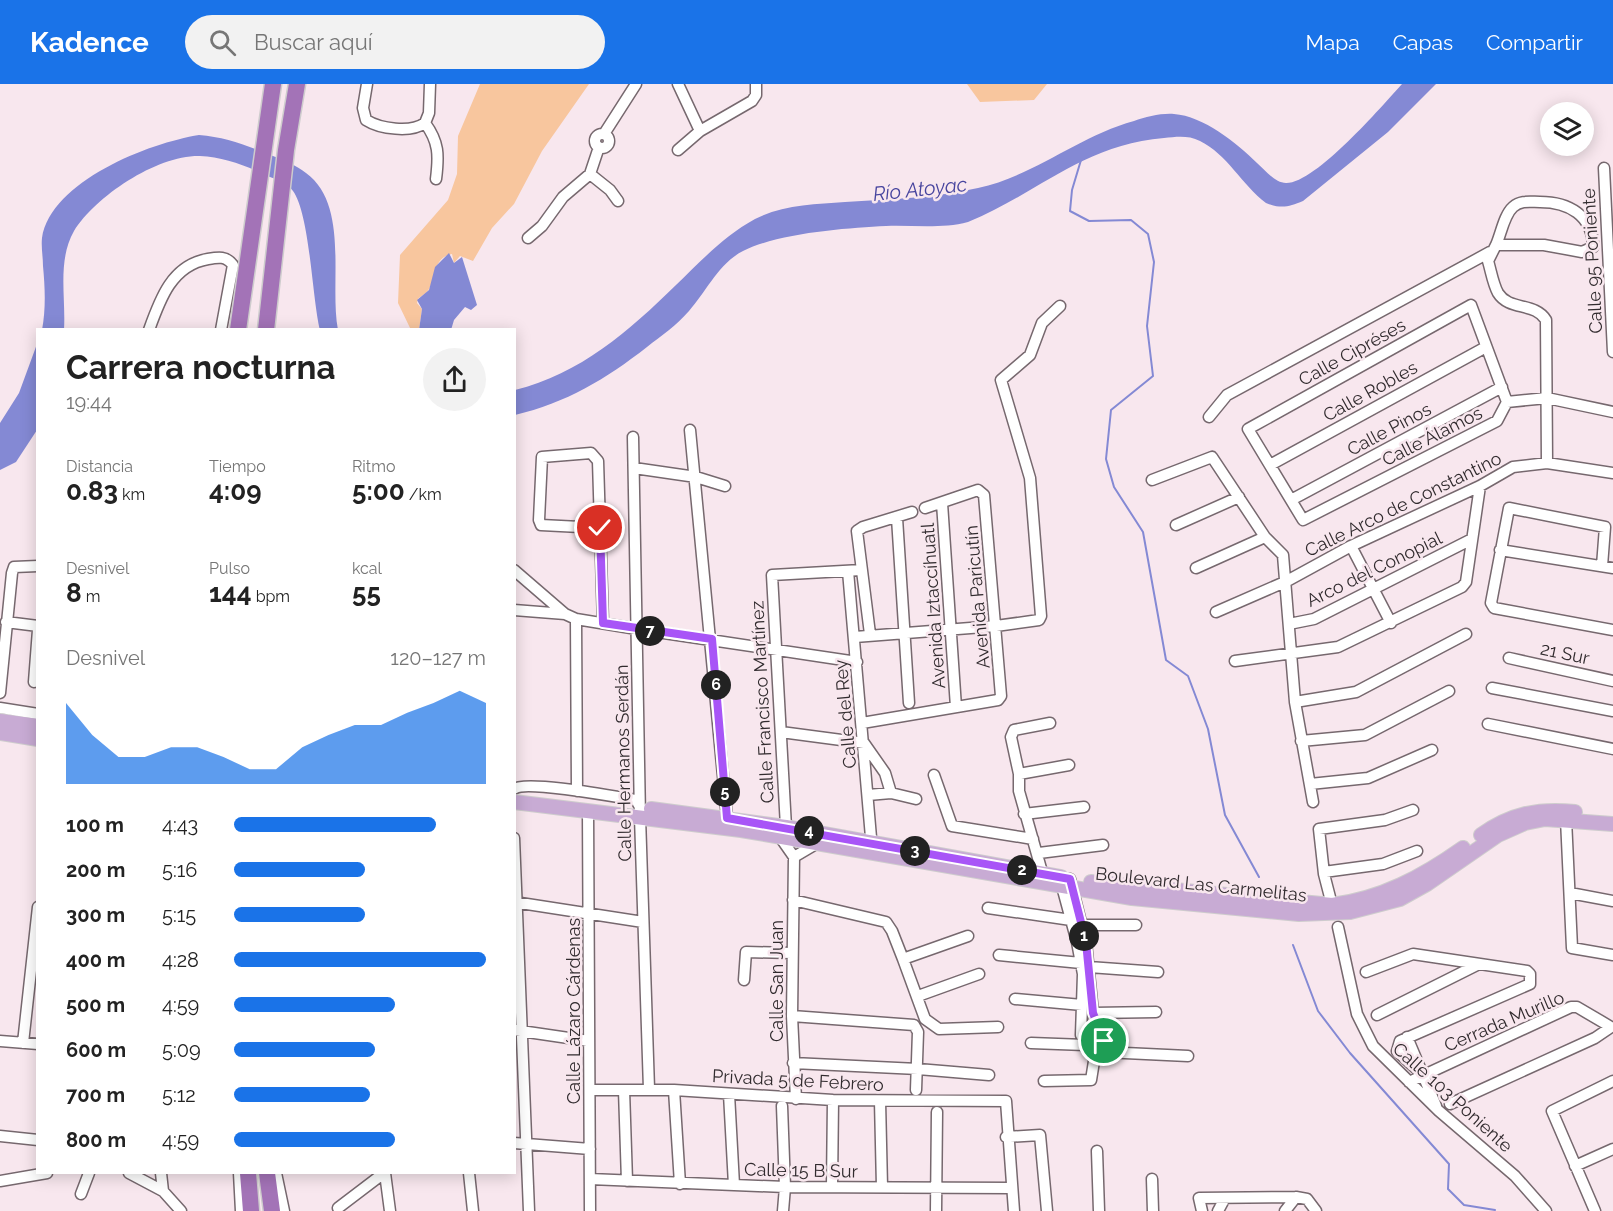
<!DOCTYPE html>
<html lang="es">
<meta charset="utf-8">
<style>
body{margin:0;font-family:Raleway,sans-serif;background:#f2f2f2;color:#222;height:100vh;display:flex;flex-direction:column;font-size:22px;white-space:nowrap}
*{box-sizing:border-box;margin:0}
p{font-size:20px;color:#767676}
.icon{flex:none;width:33px;height:33px;fill:none;stroke:currentColor;stroke-width:2;stroke-linecap:round;stroke-linejoin:round}
.map{position:relative;flex:1;overflow:hidden}
.drawer{position:absolute;left:36px;top:244px;width:480px;height:846px;display:flex;flex-direction:column;background:#fff;border-radius:0px;box-shadow:0 3px 15px #0003}
.drawer>*{flex:none}
.buttons{position:absolute;left:1540px;top:18px;display:grid;gap:12px}
.buttons a{display:grid;place-items:center;width:54px;height:54px;border-radius:50%;background:#fff;box-shadow:0 3px 15px #0003;font-size:30px}
.pin{position:absolute;display:grid;place-items:center;width:51px;height:51px;color:#fff;margin:-26px;border:3px solid #fff;border-radius:50%;box-shadow:0 2px 6px #0007}
.km{position:absolute;width:30px;height:30px;margin:-15px;border-radius:50%;background:#222;color:#fff;font-size:16px;line-height:30px;text-align:center}
.round{display:grid;place-items:center;flex:none;width:63px;height:63px;border-radius:32px;background:#f2f2f2}
.summary{display:flex;align-items:center;justify-content:space-between;height:102px;padding:0 30px}
h1{font-size:33px;font-weight:700;line-height:45px}
.metrics{display:grid;grid-template-columns:repeat(3,1fr);gap:9px;height:102px;padding:6px 30px}
.metrics div{display:grid;align-content:center}
.metrics b{font-size:26px;font-weight:700}
.metrics small{font-size:16px;font-weight:400}
.metrics p{font-size:16px}
.chart{height:168px;padding:12px 30px}
.chart p{display:flex;justify-content:space-between}
.chart svg{width:100%;height:108px;margin-top:6px;fill:#1a73e8;opacity:.7}
ul{padding:0 30px;list-style:none;font-size:20px}
li{display:grid;grid-template-columns:96px 72px 1fr;align-items:center;height:45px}
li i{height:15px;border-radius:8px;background:#1a73e8}
header{display:flex;align-items:center;gap:36px;box-sizing:border-box;height:84px;padding:0 30px;background:#1a73e8;color:#fff}
header strong{font-size:28px}
nav{display:flex;gap:33px;margin-inline-start:auto;font-size:21px}
.search{width:420px;height:54px;background:#f2f2f2;display:flex;align-items:center;gap:15px;box-sizing:border-box;padding:0 21px;border-radius:33px;color:#767676;font-size:22px}
.map>svg:first-child{display:block}
.green{fill:#f8c69e}
.water{fill:#8489d4}
.lines{fill:none;stroke-linecap:round;stroke-linejoin:round}
.stream{stroke:#8489d4;stroke-width:2}
.minor-casing{stroke:#76686e;stroke-width:13}
.major-casing{stroke:#cecccd;stroke-width:16}
.highway-casing{stroke:#cecccd;stroke-width:19}
.minor{stroke:#fff;stroke-width:10}
.major{stroke:#c8abd4;stroke-width:14}
.highway{stroke:#a373b7;stroke-width:16}
.route-casing{stroke:#fff;stroke-width:12}
.route{stroke:#a855f7;stroke-width:8}
.labels{text-anchor:middle;dominant-baseline:central;stroke-width:5;stroke-linejoin:round;paint-order:stroke}
.street-label{font-size:18px;fill:#312b2e;stroke:#f8e7ee}
.water-label{font-size:20px;font-style:italic;fill:#47449e;stroke:#f8e7ee}
</style>
<header>
<strong>Kadence</strong>
<div class="search"><svg class="icon" aria-label="search" viewBox="0 0 24 24"><circle cx="10" cy="10" r="6"/><path d="M15 15l6 6"/></svg>Buscar aquí</div>
<nav><a>Mapa</a><a>Capas</a><a>Compartir</a></nav>
</header>
<div class="map">
<svg width="1613" height="1127" viewBox="0 0 1613 1127">
<rect width="100%" height="100%" fill="#f8e7ee"/>
<path class="green" d="M480,0H589L542,67L514,120L492,144L473,177L460,172L454,179L452,170C433,174 436,192 429,205C427,209 421,212 418,215L417,219L422,225L419,246H411L398,219L400,171L448,116L457,90L458,52Z
M967,0H1047L1034,16L980,18Z"/>
<path class="water" d="M1402,0H1436L1388,48L1303,117C1289,123 1281,125 1266,119C1242,101 1227,70 1200,57C1188,51 1176,53 1164,54C1082,61 1039,109 968,138C942,145 913,141 886,142C846,144 779,149 743,167C719,179 706,208 689,227C677,241 661,252 647,263C606,295 566,319 515,331V306C580,290 629,247 676,201C701,177 724,152 755,135C782,121 815,120 845,118C889,115 935,114 978,104C1034,92 1079,52 1134,37C1146,33 1161,29 1174,30C1203,32 1237,59 1257,79C1265,86 1275,99 1286,99C1315,100 1382,22 1402,0Z
M199,51C226,53 248,62 273,72C285,77 296,81 306,89C350,121 329,200 338,246H320C312,214 310,131 293,107C287,98 271,94 261,89C242,80 221,73 200,72C157,71 96,112 74,147C57,177 66,213 64,246H42C46,225 45,203 43,182C43,173 41,163 42,154C51,97 149,59 199,51Z
M449,169L454,179L462,173L477,221L471,226L465,223L454,236L451,246H419L422,225L417,216L429,206L435,183Z
M37,260V346L16,378L0,386V339L19,309Z"/>
<g class="lines">
<path class="stream" d="M1081,76L1072,106L1070,127L1089,137L1131,136L1148,150L1154,178L1147,242L1153,292L1111,326L1106,375L1114,403L1143,448L1166,576L1188,592L1208,645L1225,731L1259,793
M1293,861L1318,927L1350,969L1449,1080L1448,1105L1464,1121L1495,1126"/>
<g class="minor-casing">
<path id="minor" d="M367,0L363,24L366,36C380,45 411,49 425,39L429,29L430,0
M678,0L700,47
M425,39C439,58 439,71 436,95
M604,50L636,0
M595 57a7 7 0 1 1 14 0a7 7 0 1 1-14 0Z
M678,66L700,47L752,17L756,11V0
M1604,84L1613,268
M590,90L610,106L618,117
M528,154L542,142L563,113L590,90L599,63
M1496,161C1501,150 1504,131 1513,123C1521,116 1530,118 1540,118C1568,118 1593,131 1593,163L1582,168L1544,161H1496L1488,177C1491,187 1493,200 1498,209C1509,227 1535,218 1546,236L1547,379
M1471,221L1507,318L1497,337L1303,436L1248,345Z
M149,246C160,215 172,181 208,175C219,173 226,172 233,181L221,246
M1507,318L1547,314L1613,328
M1209,333L1227,311L1490,168
M690,346L727,734
M633,353L640,733L649,1005
M1270,381L1486,263
M634,384L696,393L725,402
M1152,396L1212,373L1265,453L1283,471L1295,618L1313,718
M1291,416L1502,303
M942,419L956,623
M897,434L909,619
M1176,441L1239,413
M600,444L541,441L539,436L542,373L591,369L598,377L603,539
M1351,462L1391,539
M1500,466L1613,484
M1602,482L1605,443L1509,424L1491,519L1494,524L1613,546
M1196,484L1265,453
M514,486L565,530
M848,487L872,765
M514,526L565,530L576,535L637,545L857,578
M1216,528L1287,497L1351,462L1480,402L1513,383L1547,379L1613,389
M576,535L577,707
M6,538L38,542
M1289,540L1314,535L1472,455
M870,550L857,447L863,443L912,428
M855,553L996,542L1039,536L1041,532L1030,394L1001,296L1030,271L1042,239L1060,222
M1509,574L1613,597
M1235,577L1338,563L1462,503L1466,498L1480,402
M34,598L38,546
M1492,604L1613,627
M0,609L12,489L14,483L38,482
M1295,618L1356,608L1466,550
M0,624L38,630
M862,639L998,616L1001,612L984,411L978,406L925,424
M1488,640L1613,665
M781,648L864,659L885,689L891,709
M1301,657L1365,651L1449,607
M1019,690L1069,681
M934,691L952,742L1033,755
M1310,700L1368,694L1432,666
M514,705C525,696 617,713 636,716L640,723
M868,711L891,709L916,715
M588,727L590,1127
M1024,730L1084,723
M1566,735L1572,864L1613,871
M786,743L772,491L861,486
M780,753L794,773L816,760
M514,754L529,1127
M1039,769L1103,761
M794,773L792,932L796,1015
M1324,788L1383,780L1417,767
M1044,795L1019,707V690L1011,653L1014,646L1050,639
M1060,795L1077,858L1083,890L1081,951L1089,966L1098,971L1104,968V957L1093,929L1086,858L1070,795
M1570,809L1613,817
M793,816L886,838L892,847L903,875
M514,818L643,838
M1332,821L1324,790L1319,745L1385,736L1413,726
M988,824L1071,836
M1082,841H1136
M1338,843L1357,930L1373,962L1439,1027L1515,1092L1546,1127
M968,852L903,875L925,935L939,945L998,943
M999,871L1081,879
M1089,883L1158,888
M1366,888L1413,870L1527,887L1530,890V900L1400,957L1397,967L1423,991
M744,896L746,868L792,869
M918,912L979,890
M1015,915L1082,921
M1093,929L1156,928
M1377,931L1479,880
M792,932L914,941L918,948L916,1006
M514,946L589,957
M1407,953L1436,1022
M0,957L38,960
M23,959L38,823
M1031,959L1085,961
M1104,968L1188,972
M793,979L918,985L989,991
M1044,997L1091,996L1095,971
M1409,998L1571,923H1577L1611,943L1595,954L1450,1020
M590,1006H674L833,1016L1006,1017L1014,1127
M624,1006L627,1097
M674,1006L680,1100
M729,1010L734,1101
M880,1017L882,1103
M782,1022L785,1103L783,1127
M0,1052L38,1056
M1006,1053L1040,1051L1047,1127
M514,1059L590,1065
M1097,1067L1099,1127
M1575,1082L1613,1065
M129,1089L163,1107L181,1127
M161,1089L163,1107
M239,1089L241,1127
M276,1089L284,1127
M385,1089L390,1127
M469,1089L473,1127
M590,1095L785,1103L1012,1104
M1152,1095L1153,1127
M0,1097L47,1089
M832,1102L833,1016
M81,1110L89,1089
M338,1124L384,1089
M936,1127L937,1028
M1202,1127L1199,1114L1296,1113L1307,1115L1316,1127
M1218,1127L1225,1114
M1285,1127L1296,1113
M1595,1127L1552,1027L1613,997"/>
</g>
<g class="major-casing">
<path id="major" d="M0,637L38,642
M0,649L38,655
M514,718L741,746L1132,814L1299,830L1350,828L1400,815L1427,800L1498,751L1525,739L1545,735L1613,740
M651,725L786,743L1061,793
M1481,751C1511,730 1538,724 1575,728
M1091,798L1332,821C1381,815 1422,793 1463,764"/>
</g>
<g class="highway-casing">
<path id="highway" d="M238,246L273,0
M266,246L286,66L297,0
M248,1089L251,1127
M267,1089L272,1127"/>
</g>
<use href="#minor" class="minor"/>
<use href="#major" class="major"/>
<use href="#highway" class="highway"/>
</g>
<g class="lines">
<g class="route-casing">
<path id="route" d="M600,444L603,539L712,555L727,734L1070,795L1086,858L1093,929L1104,957"/>
</g>
<use href="#route" class="route"/>
</g>
<g class="labels">
<g class="street-label">
<text transform="translate(1592 177) rotate(-93)">Calle 95 Poniente</text>
<text transform="translate(1352 268) rotate(-29)">Calle Cipréses</text>
<text transform="translate(1370 307) rotate(-29)">Calle Robles</text>
<text transform="translate(1389 345) rotate(-28)">Calle Pinos</text>
<text transform="translate(1432 352) rotate(-27)">Calle Álamos</text>
<text transform="translate(1403 420) rotate(-26)">Calle Arco de Constantino</text>
<text transform="translate(1374 485) rotate(-26)">Arco del Conopial</text>
<text transform="translate(977 513) rotate(-95)">Avenida Paricutín</text>
<text transform="translate(933 522) rotate(-94)">Avenida Iztaccíhuatl</text>
<text transform="translate(1565 569) rotate(12)">21 Sur</text>
<text transform="translate(762 618) rotate(-93)">Calle Francisco Martínez</text>
<text transform="translate(845 630) rotate(-95)">Calle del Rey</text>
<text transform="translate(623 679) rotate(-91)">Calle Hermanos Serdán</text>
<text transform="translate(1201 800) rotate(6)">Boulevard Las Carmelitas</text>
<text transform="translate(776 897) rotate(-90)">Calle San Juan</text>
<text transform="translate(573 927) rotate(-90)">Calle Lázaro Cárdenas</text>
<text transform="translate(1504 937) rotate(-23)">Cerrada Murillo</text>
<text transform="translate(798 996) rotate(3)">Privada 5 de Febrero</text>
<text transform="translate(1453 1013) rotate(42)">Calle 103 Poniente</text>
<text transform="translate(801 1086) rotate(1)">Calle 15 B Sur</text>
</g>
<g class="water-label">
<text transform="translate(920 105) rotate(-6)">Río Atoyac</text>
</g>
</g>
</svg>
<div class="buttons">
<a><svg class="icon" aria-label="layers" viewBox="0 0 24 24"><path d="M12 4l9 5-9 5-9-5zM3 14l9 5 9-5"/></svg></a>
</div>
<div class="pin" style="left:1104px;top:957px;background:#1e9e55"><svg class="icon" aria-label="arrive" viewBox="0 0 24 24"><path d="M6 21V4h12l-3 4 3 4H6"/></svg></div>
<div class="pin" style="left:600px;top:444px;background:#d93025"><svg class="icon" aria-label="check" viewBox="0 0 24 24"><path d="M5 12l5 5 9-10"/></svg></div>
<b class="km" style="left:1084px;top:852px">1</b>
<b class="km" style="left:1022px;top:786px">2</b>
<b class="km" style="left:915px;top:767px">3</b>
<b class="km" style="left:809px;top:747px">4</b>
<b class="km" style="left:725px;top:708px">5</b>
<b class="km" style="left:716px;top:601px">6</b>
<b class="km" style="left:650px;top:547px">7</b>
<section class="drawer">
<div class="summary"><div><h1>Carrera nocturna</h1><p>19:44</p></div><a class="round"><svg class="icon" aria-label="share" viewBox="0 0 24 24"><path d="M12 15V3M7 8l5-5 5 5M5 13v7h14v-7"/></svg></a></div>
<div class="metrics">
<div><p>Distancia</p><b>0.83<small> km</small></b></div>
<div><p>Tiempo</p><b>4:09</b></div>
<div><p>Ritmo</p><b>5:00<small> /km</small></b></div>
</div>
<div class="metrics">
<div><p>Desnivel</p><b>8<small> m</small></b></div>
<div><p>Pulso</p><b>144<small> bpm</small></b></div>
<div><p>kcal</p><b>55</b></div>
</div>
<div class="chart"><p><span>Desnivel</span>120–127 m</p>
<svg viewBox="0 0 160 44" preserveAspectRatio="none"><path d="M0 44V11L10 24L20 33L30 33L40 29L50 29L60 33L70 38L80 38L90 29L100 24L110 20L120 20L130 15L140 11L150 6L160 11V44z"/></svg>
</div>
<ul>
<li><b>100 m</b>4:43<i style="width:80%"></i></li>
<li><b>200 m</b>5:16<i style="width:52%"></i></li>
<li><b>300 m</b>5:15<i style="width:52%"></i></li>
<li><b>400 m</b>4:28<i style="width:100%"></i></li>
<li><b>500 m</b>4:59<i style="width:64%"></i></li>
<li><b>600 m</b>5:09<i style="width:56%"></i></li>
<li><b>700 m</b>5:12<i style="width:54%"></i></li>
<li><b>800 m</b>4:59<i style="width:64%"></i></li>
</ul>
</section>
</div>
